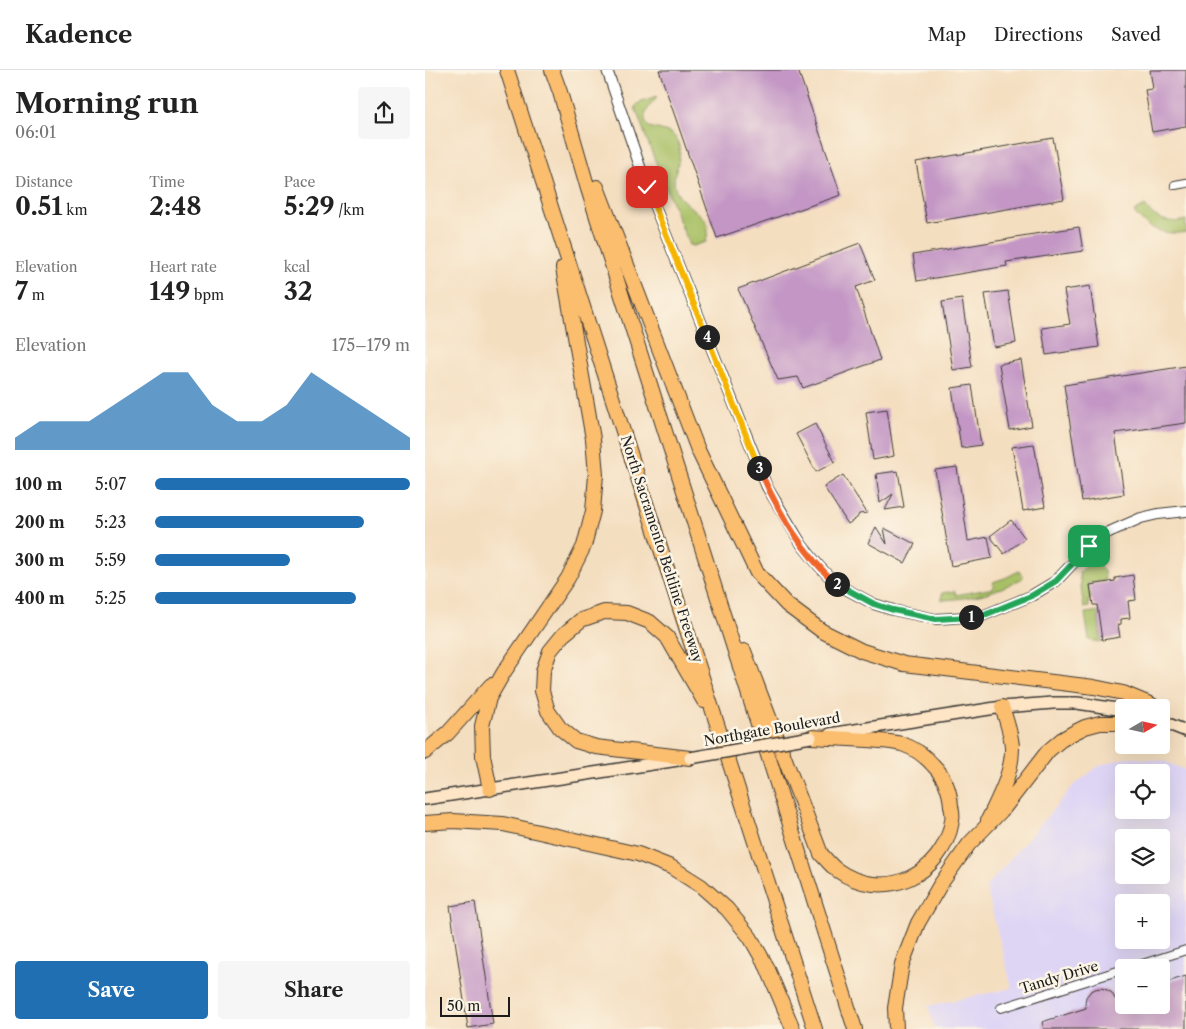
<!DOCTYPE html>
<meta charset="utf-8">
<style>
body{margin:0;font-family:"Libre Caslon Text",serif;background:#f6f6f6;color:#222;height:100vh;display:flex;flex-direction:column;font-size:19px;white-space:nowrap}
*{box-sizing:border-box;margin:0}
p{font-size:16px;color:#767676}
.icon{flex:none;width:28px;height:28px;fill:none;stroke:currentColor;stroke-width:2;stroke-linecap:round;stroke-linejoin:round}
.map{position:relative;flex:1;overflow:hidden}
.sheet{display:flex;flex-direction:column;background:#fff;width:425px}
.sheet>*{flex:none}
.needle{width:32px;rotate:81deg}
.tools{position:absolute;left:690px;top:629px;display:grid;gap:10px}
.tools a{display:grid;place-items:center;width:55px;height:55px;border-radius:5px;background:#fff;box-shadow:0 5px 20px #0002;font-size:25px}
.scale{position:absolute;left:15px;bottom:12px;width:70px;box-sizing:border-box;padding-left:5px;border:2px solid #1c1c1c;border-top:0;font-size:14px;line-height:18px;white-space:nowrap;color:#1c1c1c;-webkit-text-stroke:4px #fcf5e5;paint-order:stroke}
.pin{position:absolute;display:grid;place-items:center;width:42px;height:42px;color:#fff;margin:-21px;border-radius:10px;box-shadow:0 2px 8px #0006}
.km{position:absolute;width:25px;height:25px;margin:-12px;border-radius:50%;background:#222;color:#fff;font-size:14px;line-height:25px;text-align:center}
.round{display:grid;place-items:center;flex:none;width:52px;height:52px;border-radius:5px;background:#f6f6f6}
.headline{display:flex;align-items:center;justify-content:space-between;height:85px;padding:0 15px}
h1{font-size:28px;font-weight:700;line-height:38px}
.figures{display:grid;grid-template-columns:repeat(3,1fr);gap:8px;height:85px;padding:5px 15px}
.figures div{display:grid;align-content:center}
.figures b{font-size:25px;font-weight:700}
.figures small{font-size:14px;font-weight:400}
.figures p{font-size:14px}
.chart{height:140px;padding:10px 15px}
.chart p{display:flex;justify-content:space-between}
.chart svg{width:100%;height:90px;margin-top:5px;fill:#1f6fb2;opacity:.7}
.primary-button{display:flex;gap:10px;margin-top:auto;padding:10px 15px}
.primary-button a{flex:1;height:58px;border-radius:5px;background:#1f6fb2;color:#fff;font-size:20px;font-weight:700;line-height:58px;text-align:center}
.primary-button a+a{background:#f6f6f6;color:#222}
ul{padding:0 15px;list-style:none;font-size:16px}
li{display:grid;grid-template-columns:80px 60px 1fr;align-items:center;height:38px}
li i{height:12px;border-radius:6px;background:#1f6fb2}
header{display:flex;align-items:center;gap:30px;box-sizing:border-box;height:70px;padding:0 25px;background:#fff;border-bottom:1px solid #e0e0e0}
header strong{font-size:24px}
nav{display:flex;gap:28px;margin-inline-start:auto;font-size:18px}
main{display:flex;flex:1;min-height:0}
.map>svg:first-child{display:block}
.built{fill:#ded5f5;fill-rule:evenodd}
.green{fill:#a8c065;stroke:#626e40}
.building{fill:#c396c5}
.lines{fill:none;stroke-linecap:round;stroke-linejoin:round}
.minor-casing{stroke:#3c3935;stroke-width:10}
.tertiary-casing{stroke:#3c3935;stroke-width:12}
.secondary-casing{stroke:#3c3935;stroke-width:14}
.motorway-casing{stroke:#3c3935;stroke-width:16}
.minor{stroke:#fff;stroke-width:8}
.tertiary{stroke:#fff;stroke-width:10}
.secondary{stroke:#fde5c5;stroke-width:11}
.motorway{stroke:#fbbd6e;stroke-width:14}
.secondary-bridge-casing{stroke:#3c3935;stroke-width:14;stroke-linecap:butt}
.secondary-bridge{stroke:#fde5c5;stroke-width:11}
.split-1-casing{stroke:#fff;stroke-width:10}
.split-2-casing{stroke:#fff;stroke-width:10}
.split-3-casing{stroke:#fff;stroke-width:10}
.split-4-casing{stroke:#fff;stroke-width:10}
.split-5-casing{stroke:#fff;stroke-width:10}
.split-1{stroke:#22a559;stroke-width:6}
.split-2{stroke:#22a559;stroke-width:6}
.split-3{stroke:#f0652b;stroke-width:6}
.split-4{stroke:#f5b400;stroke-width:6}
.split-5{stroke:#f5b400;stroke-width:6}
.labels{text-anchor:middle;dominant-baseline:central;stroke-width:5;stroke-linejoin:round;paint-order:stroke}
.street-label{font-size:14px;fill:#1c1c1c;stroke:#fcf5e5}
</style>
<header>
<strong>Kadence</strong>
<nav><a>Map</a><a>Directions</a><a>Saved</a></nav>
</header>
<main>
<section class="sheet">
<div class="headline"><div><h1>Morning run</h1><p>06:01</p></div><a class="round"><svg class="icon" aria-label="share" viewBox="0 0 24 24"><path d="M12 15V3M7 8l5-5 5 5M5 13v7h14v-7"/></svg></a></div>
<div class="figures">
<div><p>Distance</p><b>0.51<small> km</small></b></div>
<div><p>Time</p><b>2:48</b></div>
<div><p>Pace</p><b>5:29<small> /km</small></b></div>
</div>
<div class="figures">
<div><p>Elevation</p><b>7<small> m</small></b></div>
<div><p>Heart rate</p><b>149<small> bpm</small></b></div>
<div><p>kcal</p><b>32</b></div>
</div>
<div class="chart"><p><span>Elevation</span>175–179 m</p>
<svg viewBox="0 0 160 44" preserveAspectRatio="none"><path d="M0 44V38L10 30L20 30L30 30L40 22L50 14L60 6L70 6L80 22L90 30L100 30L110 22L120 6L130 14L140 22L150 30L160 38V44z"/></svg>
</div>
<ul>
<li><b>100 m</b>5:07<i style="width:100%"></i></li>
<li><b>200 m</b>5:23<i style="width:82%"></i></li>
<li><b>300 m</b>5:59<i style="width:53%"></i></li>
<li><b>400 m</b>5:25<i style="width:79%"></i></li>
</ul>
<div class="primary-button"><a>Save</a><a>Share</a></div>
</section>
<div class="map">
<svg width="761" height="959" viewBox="0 0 761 959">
<rect width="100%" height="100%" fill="#fcf5e5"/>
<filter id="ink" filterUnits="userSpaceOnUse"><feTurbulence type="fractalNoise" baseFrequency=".02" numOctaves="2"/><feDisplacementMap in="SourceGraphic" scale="10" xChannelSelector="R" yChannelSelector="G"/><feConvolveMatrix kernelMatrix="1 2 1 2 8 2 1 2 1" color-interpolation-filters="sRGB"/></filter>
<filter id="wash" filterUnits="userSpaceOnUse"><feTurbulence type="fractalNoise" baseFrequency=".0096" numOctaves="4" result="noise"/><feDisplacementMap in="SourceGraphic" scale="20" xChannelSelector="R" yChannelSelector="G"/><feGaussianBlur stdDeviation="1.12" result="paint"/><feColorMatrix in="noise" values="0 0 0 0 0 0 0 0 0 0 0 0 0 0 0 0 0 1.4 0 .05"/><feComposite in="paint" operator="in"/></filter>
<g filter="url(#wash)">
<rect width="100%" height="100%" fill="#f4dec0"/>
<path class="built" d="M703,687L738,691L761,700V959H510L503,936L587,918L561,817L649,715L675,695ZM699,702H736V740H699ZM699,768H736V805H699ZM699,832H736V870H699ZM699,898H736V935H699Z"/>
<path class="green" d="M232,27C229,32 223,37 221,43C219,47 220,54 224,57C225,57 231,59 232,59C240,61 250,63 253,72C260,89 244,104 251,120C257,136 278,142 282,153C284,159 282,166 281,172L268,176L264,175L224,75L210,37L214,33Z
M720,136C730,150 745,154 761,150V162C740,166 722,159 709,142Z
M668,490L675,495L676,498L679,502L680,509L679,511L664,513L663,514L666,529L663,530L664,537L659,538L654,503Z
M594,501L598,508C572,522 546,529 517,530V523L530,521L531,525L569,518L568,512L580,508Z
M671,541L673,542L676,572L664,570L660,543L669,542Z"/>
<g id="blocks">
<path class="building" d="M234,0H373L416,125L292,168Z
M725,0H761V56L727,62L720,20L728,19Z
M628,68L639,129L502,153L491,92Z
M654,157L658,181L581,192L582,196L492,211L488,185L590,168V167Z
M435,173L450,210L431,217L455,290L378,318L373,307L353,310L313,219Z
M665,216L674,277L621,285L617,258L645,254L639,220Z
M583,221L591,273L569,277L560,224Z
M537,229L547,297L528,300L517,232Z
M596,290L607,356L585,360L574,294Z
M761,296V353L690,363L699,424L657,431L639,315Z
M547,315L556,375L536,378L527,318Z
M462,339L469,386L448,390L441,342Z
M390,354L410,392L391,402L371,364Z
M609,374L620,437L598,441L587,377Z
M532,397L543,471L563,467L567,488L526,496L510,400Z
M473,401L479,437L460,440L468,424L455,433L451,404Z
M418,405L442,443L434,444L432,448L423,454L399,417Z
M586,450L600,468L579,484L565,466Z
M451,457L462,474L459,458L490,474L480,493L443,473Z
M708,505L711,530L703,531L705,548L696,549V554L693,555L695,567L677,570L672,535H668L665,515L690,511V508Z
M50,832L68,954L43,958L25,836Z
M761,906V959H619L617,952L661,938L660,933L661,927L665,922L670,919L676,918L682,920L687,923L690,929L699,926V935H736V914Z"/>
</g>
</g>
<g filter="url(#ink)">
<use href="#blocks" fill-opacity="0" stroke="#3c3935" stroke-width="1"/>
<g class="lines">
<g class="minor-casing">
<path id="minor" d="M750,115L761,113
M705,898L761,880
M576,938L699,899"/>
</g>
<g class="tertiary-casing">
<path id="tertiary" d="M182,0L222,117L342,417L377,475L394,496L411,514L449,534L468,540L511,549L557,546L606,526L631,511L668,472L684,462L716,448L733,444L761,441"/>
</g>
<g class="secondary-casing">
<path id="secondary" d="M736,651L761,661
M405,664L577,637L628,633H652L699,640
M0,729L253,690"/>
</g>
<g class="motorway-casing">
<path id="motorway" d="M82,0L390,959
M127,0L135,22L163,119L430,959
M172,117L273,380L332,503L362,535L397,561L437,581L479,594L669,617L698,623L727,635L728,638
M319,581L396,784C401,789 406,796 412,800C458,833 518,806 527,751C528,746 527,740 526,736C525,720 519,706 508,695C500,686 489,678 477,674C466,671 454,671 443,670C424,669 405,668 386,667
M736,648L739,651L736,652
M0,682L23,663L66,615
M265,688L171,677L151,671L135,658L123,641L117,621L118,601L125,581L138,565L156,550L179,542L202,543L225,552L242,567L279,631
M65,719L58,686L57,656L64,628L79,602L143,508L159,476L168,441L171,405L168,369L138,198
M563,750C574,727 588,702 587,676C586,663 581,649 577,637
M0,753L28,751L78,754L213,784L246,797L276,816L302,839L325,867L342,897L368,959
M471,959L470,938L477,894L493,853L515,815L544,774L579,738L623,681L636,670L648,663L660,657L675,653H699"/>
</g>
<use href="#minor" class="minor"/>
<use href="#tertiary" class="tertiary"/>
<use href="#secondary" class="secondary"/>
<use href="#motorway" class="motorway"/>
<g class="secondary-bridge-casing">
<path id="secondary-bridge" d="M265,688L386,667"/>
</g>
<use href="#secondary-bridge" class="secondary-bridge"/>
</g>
</g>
<g class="lines" filter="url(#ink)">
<g class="split-1-casing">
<path id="split-1" d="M546,547L557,546L606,526L631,511L664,476"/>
</g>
<g class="split-2-casing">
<path id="split-2" d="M412,514L449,534L468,540L511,549L546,547"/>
</g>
<g class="split-3-casing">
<path id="split-3" d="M334,398C351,438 379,486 412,514"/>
</g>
<g class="split-4-casing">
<path id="split-4" d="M282,267L334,398"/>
</g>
<g class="split-5-casing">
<path id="split-5" d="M222,117L282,267"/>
</g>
<use href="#split-1" class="split-1"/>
<use href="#split-2" class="split-2"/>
<use href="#split-3" class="split-3"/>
<use href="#split-4" class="split-4"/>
<use href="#split-5" class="split-5"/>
</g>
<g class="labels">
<g class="street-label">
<text transform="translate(237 479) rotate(72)">North Sacramento Beltline Freeway</text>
<text transform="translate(347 659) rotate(-10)">Northgate Boulevard</text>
<text transform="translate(634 907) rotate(-17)">Tandy Drive</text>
</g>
</g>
</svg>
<div class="tools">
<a><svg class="needle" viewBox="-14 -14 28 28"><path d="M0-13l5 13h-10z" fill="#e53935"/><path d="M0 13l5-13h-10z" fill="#767676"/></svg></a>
<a><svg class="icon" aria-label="locate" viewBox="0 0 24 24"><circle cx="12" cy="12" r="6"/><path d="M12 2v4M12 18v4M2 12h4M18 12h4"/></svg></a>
<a><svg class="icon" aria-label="layers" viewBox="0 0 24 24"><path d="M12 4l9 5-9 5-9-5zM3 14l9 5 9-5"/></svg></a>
<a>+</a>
<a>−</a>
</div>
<div class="scale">50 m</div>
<div class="pin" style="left:664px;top:476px;background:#1e9e55"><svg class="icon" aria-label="arrive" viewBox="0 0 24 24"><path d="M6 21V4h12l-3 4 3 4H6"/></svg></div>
<div class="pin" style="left:222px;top:117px;background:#d93025"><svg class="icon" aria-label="check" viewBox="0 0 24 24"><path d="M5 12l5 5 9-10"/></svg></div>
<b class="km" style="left:546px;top:547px">1</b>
<b class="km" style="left:412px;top:514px">2</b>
<b class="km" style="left:334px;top:398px">3</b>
<b class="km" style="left:282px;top:267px">4</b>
</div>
</main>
